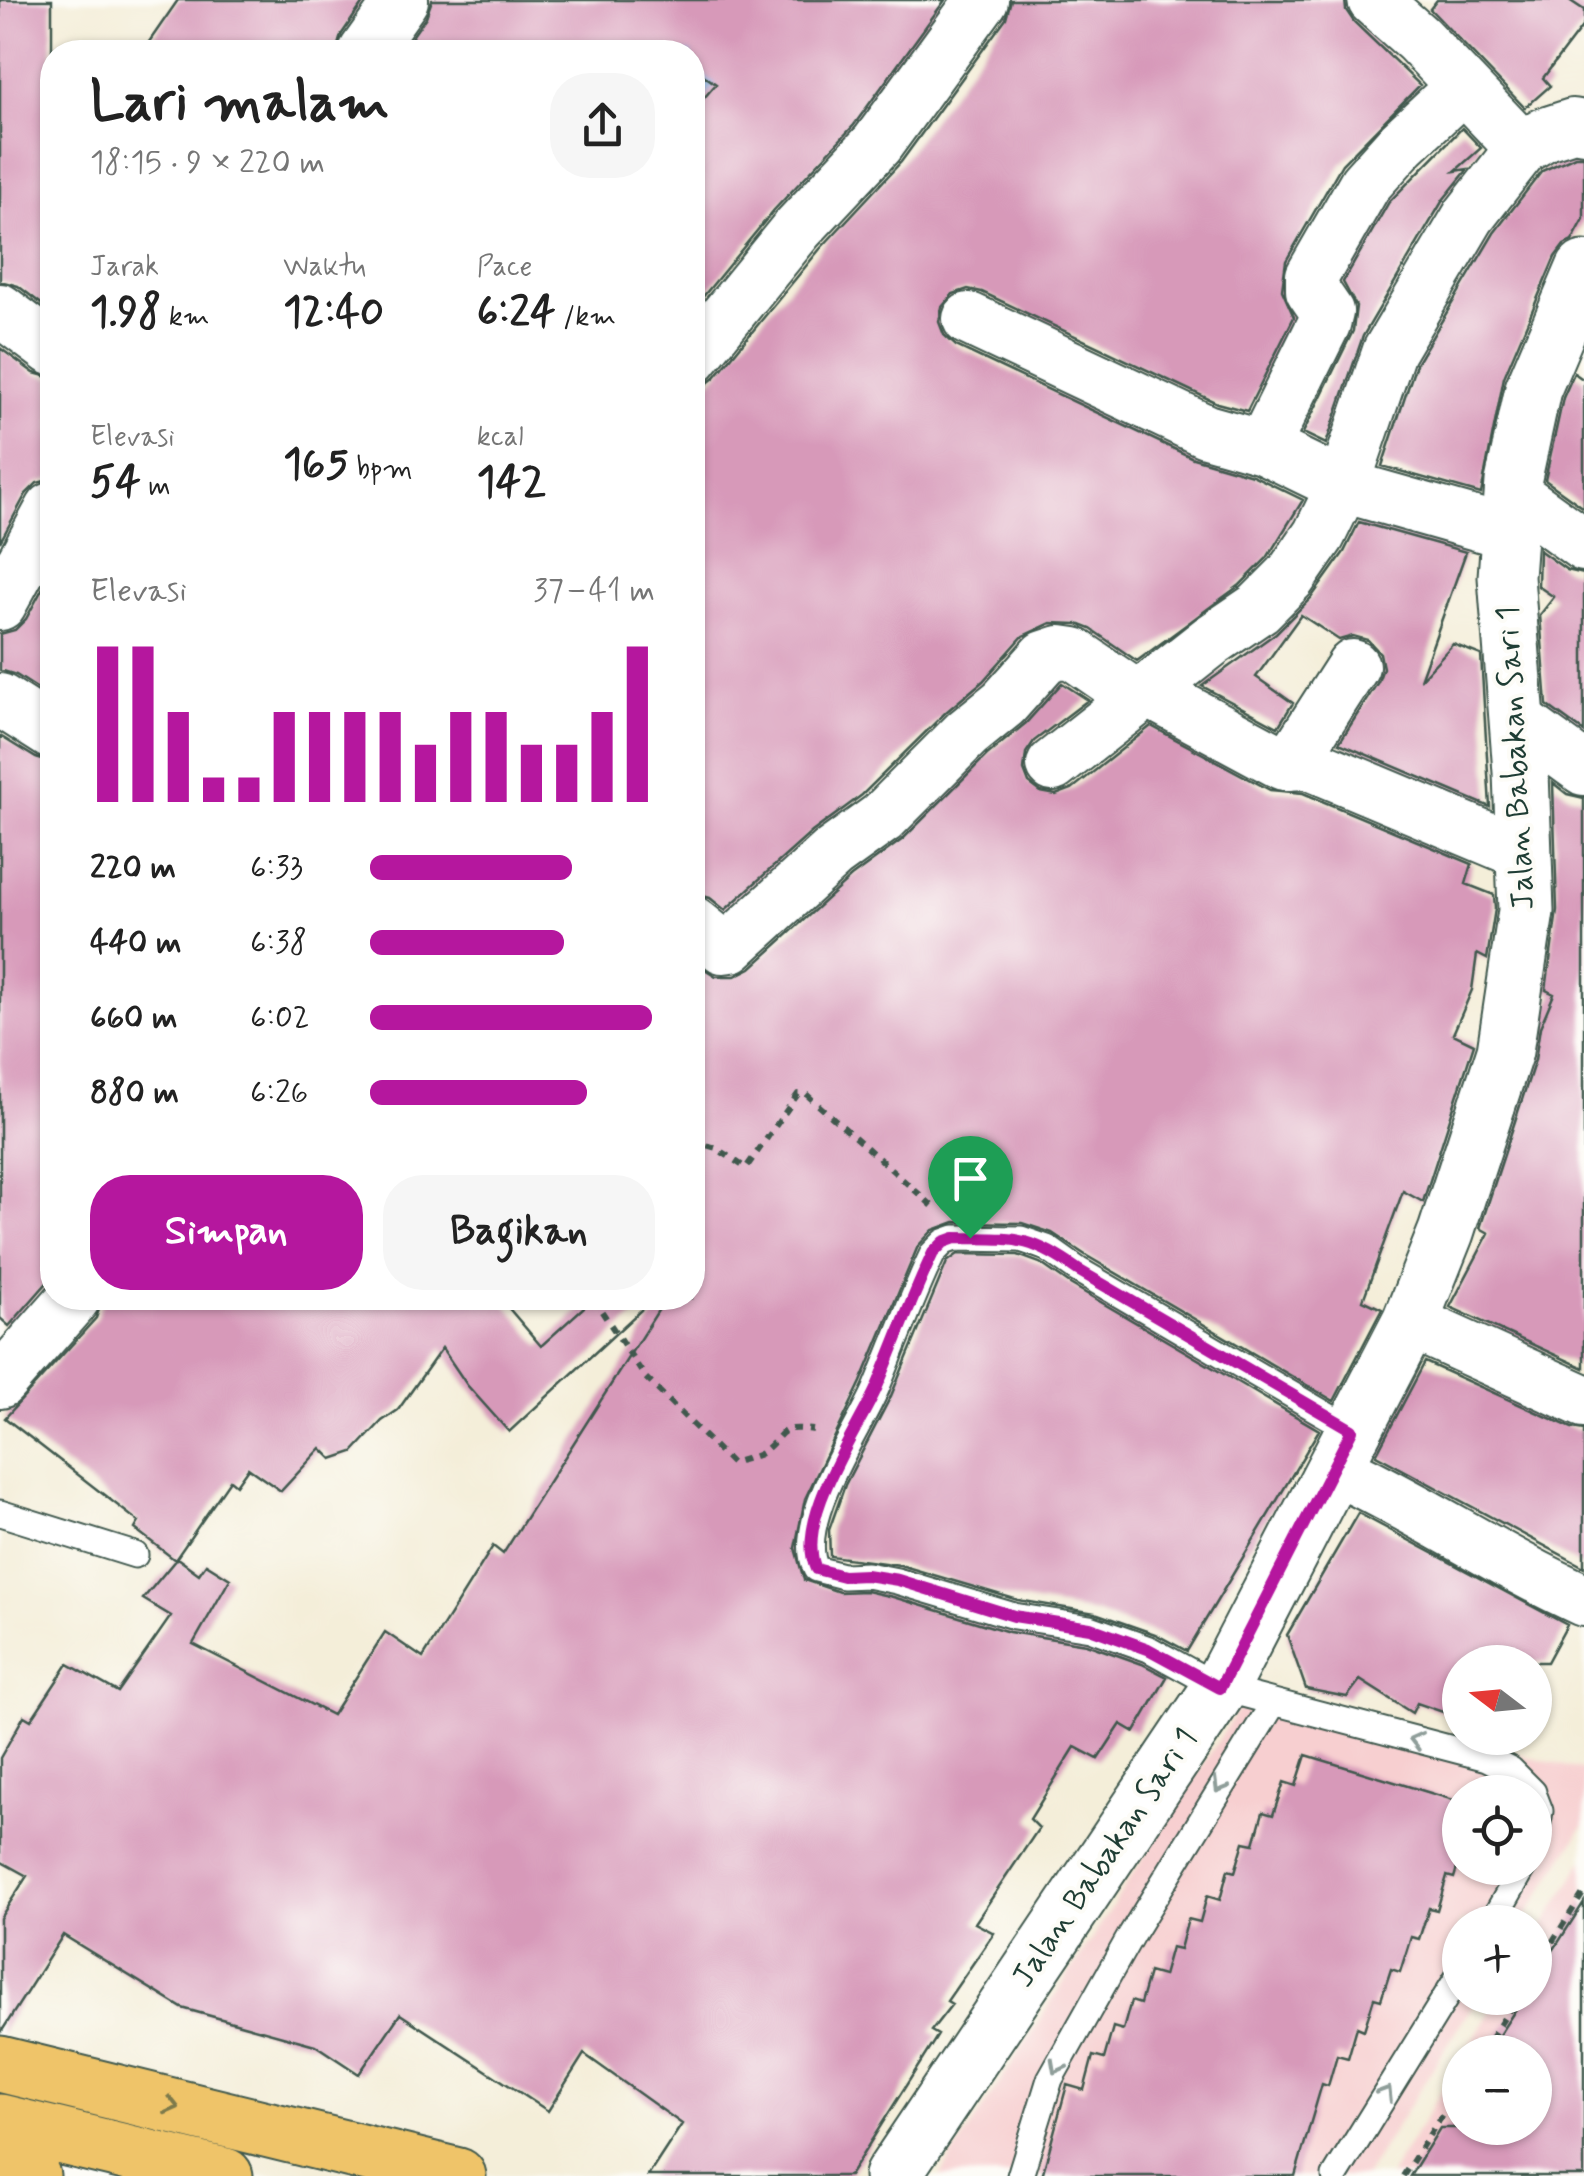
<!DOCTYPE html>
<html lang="id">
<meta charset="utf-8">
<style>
body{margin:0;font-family:Mynerve,sans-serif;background:#f6f6f6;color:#222;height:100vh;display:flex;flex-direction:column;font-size:38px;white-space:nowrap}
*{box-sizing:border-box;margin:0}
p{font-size:32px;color:#767676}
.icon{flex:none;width:55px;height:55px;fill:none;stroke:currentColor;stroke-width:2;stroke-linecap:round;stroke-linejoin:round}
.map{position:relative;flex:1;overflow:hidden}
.drawer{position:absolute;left:40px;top:40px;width:665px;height:1270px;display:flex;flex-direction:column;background:#fff;border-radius:40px;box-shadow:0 2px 8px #0004}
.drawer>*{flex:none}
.needle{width:65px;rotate:286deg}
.fabs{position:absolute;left:1442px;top:1645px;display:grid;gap:20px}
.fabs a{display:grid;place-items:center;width:110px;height:110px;border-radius:50%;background:#fff;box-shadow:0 2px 8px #0004;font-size:50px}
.pin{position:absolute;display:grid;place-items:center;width:85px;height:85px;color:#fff;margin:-102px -42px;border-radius:50% 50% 50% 0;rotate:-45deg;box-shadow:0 0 10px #0007}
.pin .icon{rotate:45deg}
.round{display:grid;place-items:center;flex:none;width:105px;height:105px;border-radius:40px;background:#f6f6f6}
.overview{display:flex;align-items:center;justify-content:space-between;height:170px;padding:0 50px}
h1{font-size:55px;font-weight:700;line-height:75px}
.metrics{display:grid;grid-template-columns:repeat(3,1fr);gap:15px;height:170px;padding:10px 50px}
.metrics div{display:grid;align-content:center}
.metrics b{font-size:42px;font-weight:700}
.metrics small{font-size:28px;font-weight:400}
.metrics p{font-size:28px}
.chart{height:280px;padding:20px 50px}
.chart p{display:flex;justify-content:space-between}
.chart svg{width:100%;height:180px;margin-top:10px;stroke:#b5179e;stroke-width:6}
.action{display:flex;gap:20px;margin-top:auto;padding:20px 50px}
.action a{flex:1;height:115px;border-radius:40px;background:#b5179e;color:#fff;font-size:40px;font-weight:700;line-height:115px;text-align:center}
.action a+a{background:#f6f6f6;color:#222}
ul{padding:0 50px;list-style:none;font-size:32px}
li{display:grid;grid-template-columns:160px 120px 1fr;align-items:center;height:75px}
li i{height:25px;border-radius:12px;background:#b5179e}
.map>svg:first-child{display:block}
.built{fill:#f7cfd0;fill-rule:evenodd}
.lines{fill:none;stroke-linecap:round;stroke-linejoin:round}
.river{stroke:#7dace7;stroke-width:85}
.building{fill:#d799b9}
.service-casing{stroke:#3f584d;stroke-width:29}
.minor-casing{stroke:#3f584d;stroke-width:56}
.tertiary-casing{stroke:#3f584d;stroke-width:59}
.primary-casing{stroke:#3f584d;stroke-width:59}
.path{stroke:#3f584d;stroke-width:6;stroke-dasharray:8 8;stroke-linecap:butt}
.service{stroke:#fff;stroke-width:25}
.minor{stroke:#fff;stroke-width:52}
.tertiary{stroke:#fff;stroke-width:55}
.primary{stroke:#efc469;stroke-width:55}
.oneway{stroke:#8f9e9a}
.oneway2{stroke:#7d7a4c}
.route-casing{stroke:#fff;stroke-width:20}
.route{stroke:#b5179e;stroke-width:12}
.labels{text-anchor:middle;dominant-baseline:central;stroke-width:8;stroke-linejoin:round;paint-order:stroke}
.street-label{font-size:32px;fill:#1f3d34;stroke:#fdfcf7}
</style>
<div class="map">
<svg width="1584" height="2176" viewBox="0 0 1584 2176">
<rect width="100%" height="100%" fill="#fdfcf7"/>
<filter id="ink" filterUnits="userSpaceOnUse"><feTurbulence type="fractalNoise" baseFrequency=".01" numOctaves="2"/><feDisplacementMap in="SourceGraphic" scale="20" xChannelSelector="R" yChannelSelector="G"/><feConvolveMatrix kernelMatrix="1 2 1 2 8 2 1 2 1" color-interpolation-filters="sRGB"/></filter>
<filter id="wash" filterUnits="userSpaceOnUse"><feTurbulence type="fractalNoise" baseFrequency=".0048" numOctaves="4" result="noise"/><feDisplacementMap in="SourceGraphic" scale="40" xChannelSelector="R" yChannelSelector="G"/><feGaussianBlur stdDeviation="2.25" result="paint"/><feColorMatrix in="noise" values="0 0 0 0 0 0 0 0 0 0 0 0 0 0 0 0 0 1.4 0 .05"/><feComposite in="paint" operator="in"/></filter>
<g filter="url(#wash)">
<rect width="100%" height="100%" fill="#f4eed9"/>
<path class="built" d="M1253,1686L1584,1771V1825L1523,1922H1460V1998H1477L1365,2176H940ZM1460,1792H1535V1868H1460Z
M1584,1860V2176H1389L1460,2061V2128H1535V2052H1465L1499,1998H1535V1940Z"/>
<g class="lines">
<path class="river" d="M692,78L759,0"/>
</g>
<g id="blocks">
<path class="building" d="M0,0H52V312L18,286L0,281Z
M178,0H365L341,35L336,52H142Z
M432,0H945L854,125L774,210L692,310V112L716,84L692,67V52H401L426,17Z
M1011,0H1345L1346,10L1354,22L1420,85L1342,164L1286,261L1282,290L1294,317L1247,411L1217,403L982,292L968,289L953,294L942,307L939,322L944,335L956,346L1193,458L1252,475L1303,500L1267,558L1240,585L1137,661L1091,629L1078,624L1051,623L1023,636L983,681L946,712L862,795L812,832L725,910L710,898L692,893V387L704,386L715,377L820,249L901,162L1006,18Z
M1437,0H1569L1584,10V24L1543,78L1550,86L1525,108L1430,9Z
M1462,128L1481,148L1455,171L1468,169L1443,200L1363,336L1326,444L1303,433L1353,331L1356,306L1343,282L1389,202Z
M1575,156H1584V219L1572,241L1564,245L1555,257L1504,377L1481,494L1382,466L1416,364L1494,233L1542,171Z
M0,348L34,373L52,378V479L37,483L26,494L0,542Z
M1574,373L1584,380V508L1545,480L1563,398Z
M1359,522L1466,552L1420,680L1453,644L1481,655L1490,807L1339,743L1378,682L1383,668L1380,653L1368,640L1353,636L1339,640L1301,615L1256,677L1293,703L1278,727L1202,686L1276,633L1311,598L1344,552Z
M1539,550L1567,570L1584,574V732L1547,705L1540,615L1554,597L1538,586Z
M52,571V698L16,675L0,670V634L15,630L26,619Z
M1062,683L1088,700L1034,741L1026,753L1024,770L1029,783L1041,792L1056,795L1072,789L1151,726L1270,790L1303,793L1472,864L1466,884L1494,895L1495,909L1487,959L1477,954L1472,990L1453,1034L1474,1044L1423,1202L1403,1191L1363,1300L1382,1309L1334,1401L1087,1256L1052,1233L1022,1223L955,1222L933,1230L918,1246L861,1382L805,1499L795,1548L804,1580L839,1592L866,1591L893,1597L1009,1632L1086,1644L1142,1664L1167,1677L1135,1732L1121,1724L1098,1759L1075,1747L1030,1819L1039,1828L975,1923L994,1933L947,2001L952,2004L931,2031L938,2035L849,2176H648L682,2124L584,2054L548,2111L400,2014L359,2074L315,2045L182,2008L63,1935L0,2034V1918L27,1876L0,1861V1758L24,1716L31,1720L68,1664L118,1692L171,1616L143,1599L177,1558L199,1574L206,1564L230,1579L193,1644L332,1715L385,1632L423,1658L493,1546L503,1554L666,1298H692V961L716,976H735L751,968L851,877L903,839L987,755L1026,723Z
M0,736L36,758L52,763V1277L9,1326L0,1318Z
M1553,783L1567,794L1584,798V1368L1450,1307L1489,1233L1480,1228L1535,1060L1540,1027L1554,994L1546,990L1557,910Z
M958,1254L1018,1255L1040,1263L1070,1284L1319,1430L1187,1651L1155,1634L1095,1613L1018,1600L900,1565L830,1556L829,1530L845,1485L891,1396L947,1262Z
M103,1298H500L541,1346L594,1298H654L509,1432L467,1385L442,1348L398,1410L382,1421L353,1452L332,1459L321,1448L281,1491L248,1468L236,1485L230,1480L175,1560L135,1529L139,1522L5,1418L96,1318Z
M1425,1362L1572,1428L1584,1430V1567L1376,1455Z
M1358,1513L1567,1625L1547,1662H1460V1718L1417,1703L1412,1713L1360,1680L1347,1697L1306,1689L1287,1635Z
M1306,1755L1460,1802V1858L1454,1878L1447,1876L1437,1910L1429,1908L1419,1939L1411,1937L1400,1972L1391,1969L1381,2000L1374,1998L1364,2030L1357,2027L1348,2058L1337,2055L1328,2086L1322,2084L1295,2176H1042L1067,2085L1084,2090L1093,2056L1104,2059L1113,2027L1123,2030L1131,2001L1140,2004L1149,1972L1163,1976L1171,1947L1180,1949L1188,1919L1200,1922L1207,1896L1220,1900L1228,1870L1235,1872L1244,1842L1254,1844L1263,1812L1273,1815L1284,1782L1296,1786Z
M1584,1902V2176H1410L1440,2128H1535V2052H1488L1523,1998H1535V1979Z"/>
</g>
</g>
<g filter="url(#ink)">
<use href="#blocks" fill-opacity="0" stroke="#3f584d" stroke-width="2.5"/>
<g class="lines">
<g class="service-casing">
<path id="service" d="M1352,1430L1078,1270L1047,1248L1021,1239L955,1238L944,1242L933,1253C912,1297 895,1344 876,1389C857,1433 794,1522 816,1569L843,1576L867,1575L897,1581L1014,1616L1090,1628L1149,1649L1220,1688L1487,1758L1511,1770L1533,1792
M0,1513L135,1555
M1535,1798L1540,1811L1535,1842
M1492,1922L1523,1868
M1020,2176L1050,2079L1131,1935L1273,1704
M1335,2176L1460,1974"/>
</g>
<g class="minor-casing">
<path id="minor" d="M1374,0L1418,39L1522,148
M365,52L402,0
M0,310L52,349
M969,319L1206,431L1263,447L1343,486L1509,533
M692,358L797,229L877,144L982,0
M1263,447L1324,324L1327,312L1312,290V276L1365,184L1402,143L1463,86
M1511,492L1584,545
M0,604L52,509
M1148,691L1284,764L1308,763L1525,854
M0,700L52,733
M1518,721L1584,769
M1290,764L1353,666
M1053,765L1212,640L1259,608L1290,577L1319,535L1343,486L1389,351L1469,216L1522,148L1545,134L1573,125L1584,127
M692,922L723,947L731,946L832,854L882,818L967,733L1004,703L1045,657L1060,652L1074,654L1138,698
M1410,1322L1584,1401
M0,1382L74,1298
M1334,1468C1420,1508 1498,1561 1584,1600"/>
</g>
<g class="tertiary-casing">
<path id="tertiary" d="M892,2176L1220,1688L1410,1322L1446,1232L1505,1051L1526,911L1521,772L1506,577L1513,482L1533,389L1584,269"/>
</g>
<g class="primary-casing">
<path id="primary" d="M0,2064L458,2176
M0,2122L225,2176
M0,2168L32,2176"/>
</g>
<path class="path" d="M692,1141L716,1148L746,1168L798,1094H806L936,1209
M593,1298L645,1377L731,1463C740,1460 756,1457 763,1452C786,1434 777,1425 813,1430
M1535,1969L1584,1892
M1482,2052L1517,1998
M1403,2176L1460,2087"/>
<use href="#service" class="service"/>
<use href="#minor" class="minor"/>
<use href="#tertiary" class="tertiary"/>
<use href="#primary" class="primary"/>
</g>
<defs><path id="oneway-chevron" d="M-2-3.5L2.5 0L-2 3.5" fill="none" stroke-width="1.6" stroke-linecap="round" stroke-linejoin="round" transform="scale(2.5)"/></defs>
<g class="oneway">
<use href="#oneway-chevron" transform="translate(1416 1740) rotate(-166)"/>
<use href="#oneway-chevron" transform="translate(1220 1786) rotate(121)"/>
<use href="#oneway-chevron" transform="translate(1057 2067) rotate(118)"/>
<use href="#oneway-chevron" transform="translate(1386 2093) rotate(-58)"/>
</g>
<use class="oneway2" href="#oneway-chevron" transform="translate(172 2106) rotate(14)"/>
</g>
<g class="lines" filter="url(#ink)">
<g class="route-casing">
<path id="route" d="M955,1238C1015,1239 1027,1234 1078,1270L1352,1430L1220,1688L1148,1649L1090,1628L1014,1616L898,1580L866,1575L843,1576L816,1569C794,1521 856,1433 876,1389C895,1344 912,1297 933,1253L944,1242Z"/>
</g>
<use href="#route" class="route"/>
</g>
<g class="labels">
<g class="street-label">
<text transform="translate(1516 758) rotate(-93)">Jalan Babakan Sari 1</text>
<text transform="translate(1105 1858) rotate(-56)">Jalan Babakan Sari 1</text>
</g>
</g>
</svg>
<div class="fabs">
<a><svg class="needle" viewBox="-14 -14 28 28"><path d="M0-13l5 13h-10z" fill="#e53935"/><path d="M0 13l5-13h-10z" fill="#767676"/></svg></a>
<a><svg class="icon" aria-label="locate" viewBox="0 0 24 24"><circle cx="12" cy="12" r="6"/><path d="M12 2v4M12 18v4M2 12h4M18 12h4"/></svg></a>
<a>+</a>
<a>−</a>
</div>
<div class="pin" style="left:970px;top:1238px;background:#1e9e55"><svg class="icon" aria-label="arrive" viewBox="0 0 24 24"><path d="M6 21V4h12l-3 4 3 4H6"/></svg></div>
<section class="drawer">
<div class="overview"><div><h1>Lari malam</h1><p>18:15 · 9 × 220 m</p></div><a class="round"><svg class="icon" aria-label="share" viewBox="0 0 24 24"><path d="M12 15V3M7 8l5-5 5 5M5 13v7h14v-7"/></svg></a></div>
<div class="metrics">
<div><p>Jarak</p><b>1.98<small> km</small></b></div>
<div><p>Waktu</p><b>12:40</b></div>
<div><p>Pace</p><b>6:24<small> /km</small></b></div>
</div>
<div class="metrics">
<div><p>Elevasi</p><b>54<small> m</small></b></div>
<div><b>165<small> bpm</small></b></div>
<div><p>kcal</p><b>142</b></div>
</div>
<div class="chart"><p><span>Elevasi</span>37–41 m</p>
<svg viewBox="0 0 160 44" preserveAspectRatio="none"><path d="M5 44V6M15 44V6M25 44V22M35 44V38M45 44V38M55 44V22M65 44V22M75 44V22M85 44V22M95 44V30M105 44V22M115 44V22M125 44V30M135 44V30M145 44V22M155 44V6"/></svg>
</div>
<ul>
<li><b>220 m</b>6:33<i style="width:71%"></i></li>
<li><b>440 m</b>6:38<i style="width:68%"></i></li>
<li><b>660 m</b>6:02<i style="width:99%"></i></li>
<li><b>880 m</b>6:26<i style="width:76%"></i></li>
</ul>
<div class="action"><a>Simpan</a><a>Bagikan</a></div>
</section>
</div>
